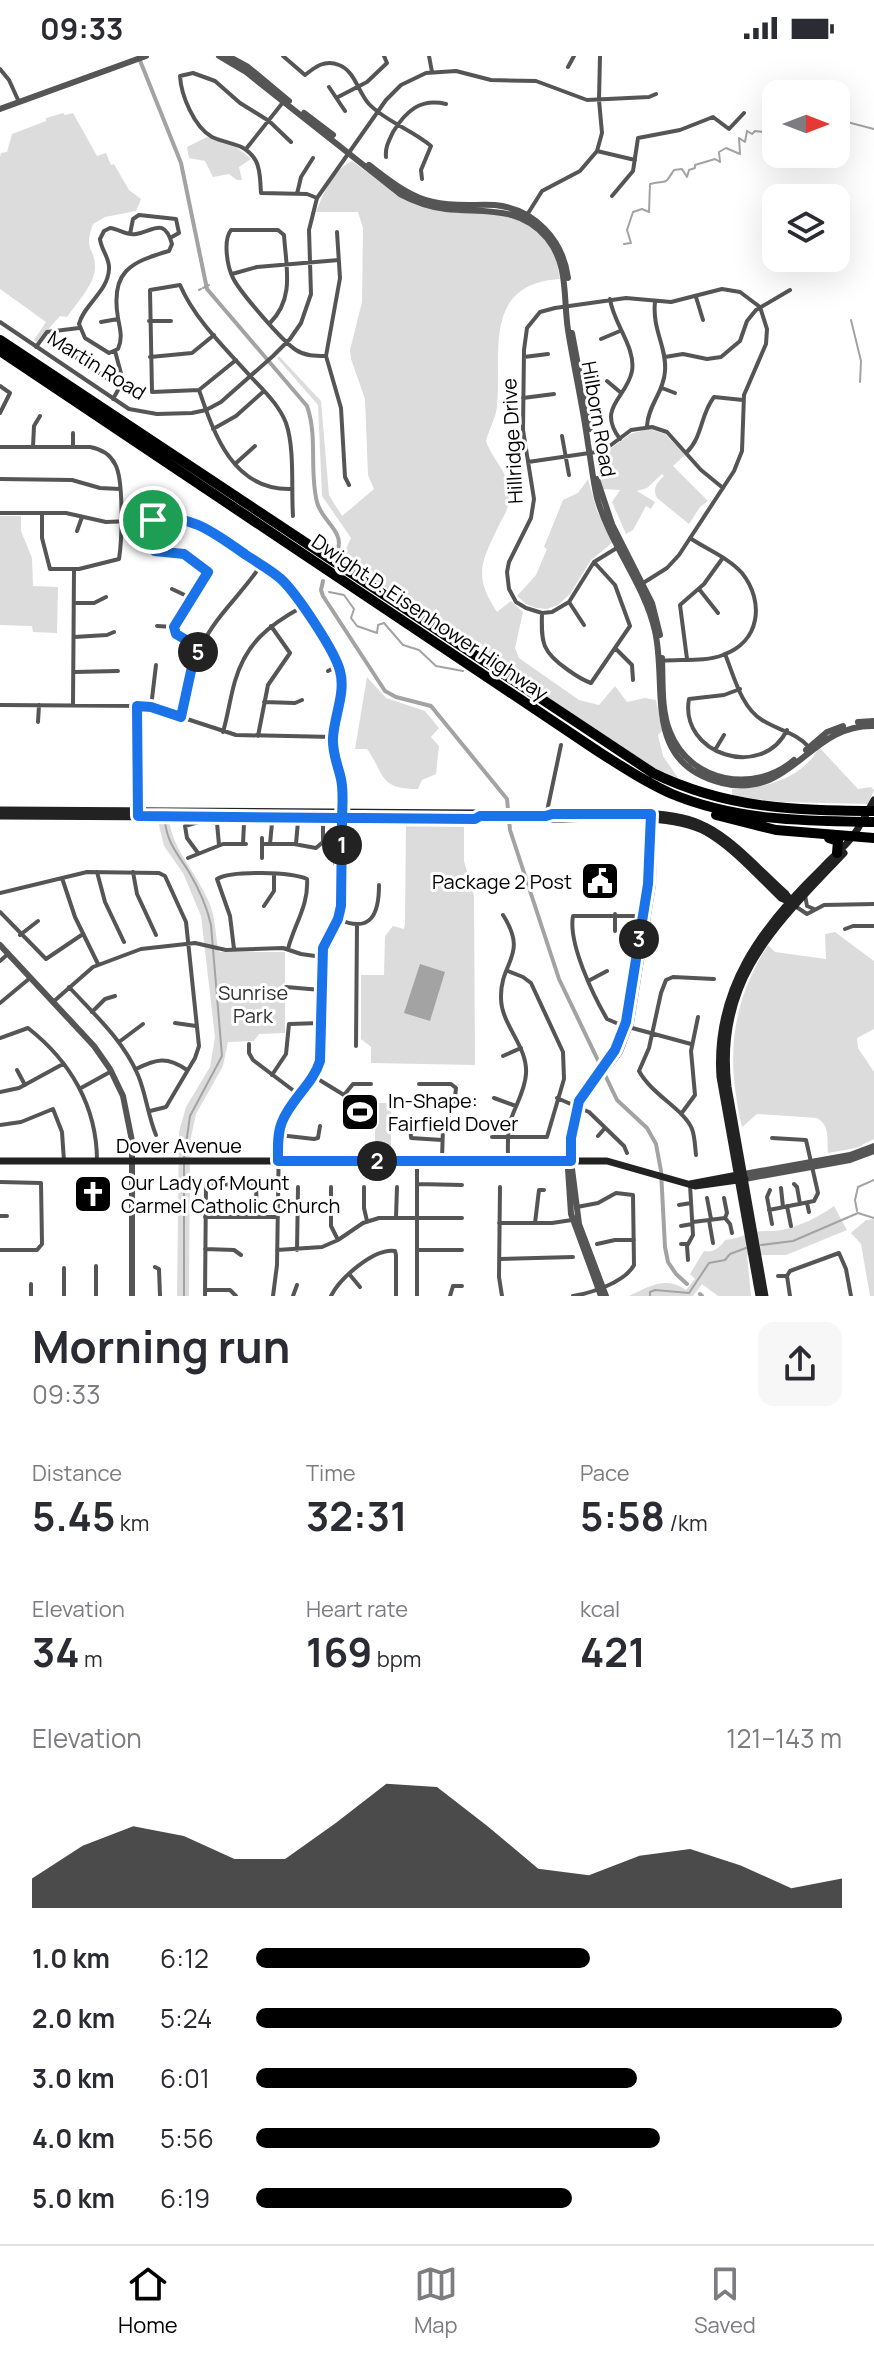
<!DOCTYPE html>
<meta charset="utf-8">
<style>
body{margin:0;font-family:Manrope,sans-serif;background:#f7f7f7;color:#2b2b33;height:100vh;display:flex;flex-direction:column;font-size:30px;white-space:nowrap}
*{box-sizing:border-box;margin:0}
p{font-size:26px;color:#7c7c81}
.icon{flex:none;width:44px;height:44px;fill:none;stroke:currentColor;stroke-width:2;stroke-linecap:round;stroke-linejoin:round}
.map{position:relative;height:1240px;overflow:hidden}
.details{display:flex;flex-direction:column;background:#fff;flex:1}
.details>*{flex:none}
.needle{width:52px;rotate:90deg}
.buttons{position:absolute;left:762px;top:24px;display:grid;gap:16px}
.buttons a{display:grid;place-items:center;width:88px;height:88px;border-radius:16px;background:#fff;box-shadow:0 8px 32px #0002;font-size:40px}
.pin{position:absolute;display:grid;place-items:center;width:68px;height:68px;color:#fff;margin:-34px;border:4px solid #fff;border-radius:50%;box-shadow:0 2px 8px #0007}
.km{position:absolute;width:40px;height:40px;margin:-20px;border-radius:50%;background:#222;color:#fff;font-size:22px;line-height:40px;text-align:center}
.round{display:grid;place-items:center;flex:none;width:84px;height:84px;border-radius:16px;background:#f7f7f7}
.overview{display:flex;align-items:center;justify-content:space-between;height:136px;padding:0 32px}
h1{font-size:44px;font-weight:700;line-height:60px}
.stats{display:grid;grid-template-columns:repeat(3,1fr);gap:12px;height:136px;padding:8px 32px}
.stats div{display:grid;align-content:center}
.stats b{font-size:40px;font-weight:700}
.stats small{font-size:22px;font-weight:400}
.stats p{font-size:22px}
.chart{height:224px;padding:16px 32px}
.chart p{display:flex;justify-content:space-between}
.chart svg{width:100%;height:144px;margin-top:8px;fill:#000;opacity:.7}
ul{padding:0 32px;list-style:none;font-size:26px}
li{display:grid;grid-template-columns:128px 96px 1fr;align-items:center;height:60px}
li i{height:20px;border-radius:10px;background:#000}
.status{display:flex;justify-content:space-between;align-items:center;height:56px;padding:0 40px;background:#fff;direction:ltr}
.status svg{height:22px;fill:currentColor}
.dock{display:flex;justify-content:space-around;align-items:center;height:112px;border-top:2px solid #e1e1e2;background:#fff;font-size:22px;color:#7c7c81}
.dock a{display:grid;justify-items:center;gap:4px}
.dock .active{color:#000}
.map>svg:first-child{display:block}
.green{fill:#dcdcdc}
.water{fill:#a3a3a3}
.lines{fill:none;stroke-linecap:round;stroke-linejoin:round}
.stream{stroke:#a3a3a3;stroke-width:2}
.canal{stroke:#a3a3a3;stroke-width:4}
.minor{stroke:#555;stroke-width:4}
.tertiary{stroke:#555;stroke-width:6}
.secondary{stroke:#222;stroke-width:7}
.motorway{stroke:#000;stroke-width:10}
.route-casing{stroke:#fff;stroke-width:16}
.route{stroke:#1a73e8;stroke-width:10}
.labels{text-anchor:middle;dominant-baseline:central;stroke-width:6;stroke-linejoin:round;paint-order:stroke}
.street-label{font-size:20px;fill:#000;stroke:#fff}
.poi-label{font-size:20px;fill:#000;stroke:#fff;text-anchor:start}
.park-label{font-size:20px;fill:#333;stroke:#fff}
</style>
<div class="status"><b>09:33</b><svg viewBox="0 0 49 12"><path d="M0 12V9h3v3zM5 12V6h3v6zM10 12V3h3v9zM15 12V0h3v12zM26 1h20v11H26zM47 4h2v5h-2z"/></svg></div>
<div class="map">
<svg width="874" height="1240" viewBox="0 0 874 1240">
<rect width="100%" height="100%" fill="#fff"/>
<path class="green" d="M63,57L65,59L73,57L97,100L106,97L111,109L114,108L129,134L141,143L136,155L105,161L93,168C83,196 95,191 95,211C95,228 76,248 67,261L60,260L37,286L34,284L46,266L0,233V101L1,97L7,96L12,78L46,65V62Z
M207,81L235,90L251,103L239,111L242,124H237L229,118L213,121L205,105L189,102L187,91Z
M352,105L399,140L517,162L538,176L548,187L556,203L560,223C482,228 502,296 497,350C496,362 489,373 486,385C494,408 510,414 509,443C509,452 504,460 500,467C482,505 472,518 497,556L511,545L523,556L515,592L519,602L579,644L599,649L615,630L627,646L645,642L656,644L662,675L658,679L663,700L678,722L649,710L342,502L351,482L322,440L318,349L277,302L279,300L321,345L329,439L342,460L374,433L368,419L365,343L351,303L350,294L362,246L363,172L358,156H316C323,138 334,113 352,105Z
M649,373L665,378L685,399L673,410L708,445L700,451L689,468L657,442C652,432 657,427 664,420L662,418L647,432L637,435L655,446L651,453L646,450L633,474L626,478L612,446L620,434L602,433L597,403L630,378Z
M588,423L597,455L613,486L591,504L570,538L558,549L547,553L536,552L526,548L517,540L536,519L547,493L544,491L563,444L578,437Z
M0,460H21V475L32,502L33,530L58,531L57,577L33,576L32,570L0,569Z
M367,621L386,642L425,655L439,672L431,681L439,690L436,718L422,724L418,733C378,733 385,718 367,693H355Z
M819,691L858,733L871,731L874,734L868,748L781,746L732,740V733C764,733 804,722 819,691Z
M158,765H169C174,795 197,818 209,846C216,862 215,880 219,896H285V926L280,931L285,937V977L259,978L254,985L228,986L223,1010L196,1058L190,1086L189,1240H177L179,1076L186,1051L210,1011L215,981L201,860L183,817L164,790Z
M406,766H464V805L474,840L475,1009L371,1007V991L361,983V919H384L385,880L393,870L404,873L405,867Z
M835,876L874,905V973L857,982L858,992L874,1016V1083L856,1092L828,1097C827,1083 830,1069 817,1062L757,1058L742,1071C726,1002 730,950 768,889L775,896L826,903L825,878Z
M375,1047H391V1097H375Z
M834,1150L847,1174L786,1199H747L751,1240H718L702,1228L693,1240H629C650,1230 666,1220 686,1234L695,1223L690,1218L704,1195C713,1197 721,1191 725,1184C736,1183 745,1179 756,1176C765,1174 773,1176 782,1174C800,1170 819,1161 834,1150Z
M874,1163V1240H870L861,1188L851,1177L866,1164Z"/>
<path class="water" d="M420,908L445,916L430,965L404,957Z"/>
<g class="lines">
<path class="stream" d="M836,67L847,66L874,73
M765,72L771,63
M624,188L631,187L627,174L633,156L642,153L649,156L650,128C669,123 663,131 674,114L682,113L687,121L689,114L695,112V109L715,103L720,106L719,96L726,92L740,98L739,82L745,86L747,75L752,78L755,75L763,76L765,73L772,79L776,77
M203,232L209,229
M199,234L201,233
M851,264L861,305L860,326
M329,536L344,539L354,553L351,562L357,570L377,577L378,569L384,567L403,589L419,594L436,610L463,615
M165,765C167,787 178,798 189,816C199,833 207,851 211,869L222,1000L190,1060L184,1102
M184,1108V1240
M857,1155L855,1144L858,1131L874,1124
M761,1189L793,1185L858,1157L874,1162
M650,1240V1236L655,1234L689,1237L709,1207L725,1204L730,1198L746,1192"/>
<path class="canal" d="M139,2L181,107L207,233L307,350C318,381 309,415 317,446C321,465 346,475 337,496
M323,525L321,534L323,540L385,635L396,641L431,650L507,743L510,774L559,923L617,1044L647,1072L656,1088L661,1115L665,1191L668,1206L676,1218L687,1228
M700,1238L702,1240"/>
<path class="minor" d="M283,0L305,19C315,11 325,3 339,9C355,15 358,36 369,48C386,66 413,74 431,90L421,114L422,123
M429,0L432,16
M568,11L574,0
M0,13L9,24L19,46
M329,31L345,55
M338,41L367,26L387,7L384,0
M291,86L269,65L240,47L215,25L193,17L180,20C181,39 194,71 212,81C229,89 245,86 256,105C261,115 260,126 261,137L307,138L317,142
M246,93L284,45
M597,95L635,104
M386,101C385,91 389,85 393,76C406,55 420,42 446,48
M297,138L301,121L313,102
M612,140L633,115L638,82L680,74L713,61L729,73L744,57
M527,159L542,135L580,115L597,95L602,77L599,44L600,0
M110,172C119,173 127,180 136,178C154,175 164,161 172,188L169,195C131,206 110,215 118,262C120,273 123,282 118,293L109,297L85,282L79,268C84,248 108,236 109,213C110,202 101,194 100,183L104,175Z
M337,176L340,222L326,300L341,352L345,421L349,429
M130,178L133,163L139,159L176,163L179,177L170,182
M232,218L257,211L339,204
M696,241L703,264
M610,243C613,267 636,291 632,315C627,342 596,351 620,383
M149,265H171
M0,266L129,353L157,358L192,357L206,354L221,346L273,300L290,283L301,267L311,238L309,174L317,142L386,44L401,29L426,17L456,15L491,24L536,25L587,44L649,41L656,38
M101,266L118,263
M270,267C295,242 286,211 284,179L278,174H231C223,184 227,210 233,222C240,236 282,285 296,294C305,300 315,300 326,300
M601,283L620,275
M58,289L121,332
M36,291L47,276L79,272
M150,301L192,297L214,279
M524,301L548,298
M665,301L683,298L707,303L721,301L740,285L747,265L756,254L790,234
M236,304L199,334L152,336L150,234L180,229C195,264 226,293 252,322C265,336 279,349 286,367C295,393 291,433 293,460
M607,325L620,336
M0,330L10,337L0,357
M662,332L675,337
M199,334C214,378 233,435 292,433
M523,342L554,338
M113,343L123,325L115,295
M647,370C648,349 664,336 665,315C667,291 652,274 655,246
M213,373L236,360L264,335
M562,380L569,419
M0,391H90C101,393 110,398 115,408C124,423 122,484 119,503L79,513H50L42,482V457
M33,391L34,370L40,360
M73,391V377
M686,397C703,381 700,359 714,341L743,344
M528,406L603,395L631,374L652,371L667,376L701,414L723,432
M235,408L255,390
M0,423L72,424L100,432L120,433
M0,457H66L106,466L183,463L208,473L277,520L293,537L335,603L341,618L342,632L333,687L342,729V754
M153,464L155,495L184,498L208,516L174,571L176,578L200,592
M77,475L82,461
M620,490L594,506L569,546L552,556L542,557L526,552L516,546L509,533L507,516L509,506L531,462L534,443L523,374L524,294L527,272L540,256L555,252L626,242L671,246L722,233L740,236L760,251L767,273L766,288L744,339L742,395L734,415L679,499L667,512L640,529
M172,533L191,542
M699,533L718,557
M569,546L584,569
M74,547H94L106,541
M542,557C541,587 542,596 568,614C575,619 582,624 591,627L630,570L615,529L594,506
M157,570L174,571
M74,581L107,579L114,576
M616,593L632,609L633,624
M725,598C734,620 741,651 762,664C779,675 796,676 810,692
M687,603L680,549L704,528L722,503
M661,605C680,603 705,606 723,599C760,586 765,546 742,517C729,502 706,493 690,482
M328,615L338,610
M74,616L118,615
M740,633L724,639L689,643C679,698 762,725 787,674
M264,646L295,647L302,644
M0,649L147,650L236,679L333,681
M73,649L74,514
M137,650L138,755
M151,651L156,609
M181,661C188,637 190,612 202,589C217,558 243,537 261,509
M38,666L39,649
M223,676C228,659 230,642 235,625C246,587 269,569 302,551
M258,680L268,629L290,597L271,570
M715,694L724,679
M546,760L561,689
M217,767L219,789
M323,767V786
M243,788L244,767H272
M262,788H294L316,792L323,786L342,787
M270,788L272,767
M296,788L298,765
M198,797L187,782L185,770L202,765L217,767
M188,802L223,788H246
M262,802V782
M335,808L336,786
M97,816L105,846L124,886
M133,816L137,838L156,879
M62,822L75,861L98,908
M0,837L87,816L159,817L165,820L186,866L199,990L195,1002L166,1051L150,1055
M805,839L807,850L814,853
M264,850L274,835V818
M795,850L807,858L824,849L874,848
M0,856L46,903L83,878
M503,859C529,900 500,905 501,942C501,969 528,990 526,1018C525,1035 515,1050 510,1066C507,1078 508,1091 508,1103
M642,860H573C568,887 593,939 607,963L621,969L691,988
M338,863C371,878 379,858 379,829
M845,873L853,870H874
M615,875V858
M20,879L38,865
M234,893L230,860L217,823C232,814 292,816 307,823C309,849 294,869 288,893
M0,905L8,898
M590,924L607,915
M69,931C94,958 123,984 138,1019C146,1038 148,1060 156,1079
M286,931L321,934
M53,946L93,911L141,893L195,887L226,894L283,892L301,898L322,901
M0,947L30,922
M92,956L105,943L115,940
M175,967L196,970
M0,982L28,972C70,1005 97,1050 97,1105
M119,986L143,968
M249,988V997L253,1004L298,1038
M356,990L357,868
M503,1000L521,992
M136,1013C156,1003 167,1000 187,1014
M17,1014L25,1029
M272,1019L286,998L289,968L321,967
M313,1020L344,1039L353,1028H371
M419,1028H451L456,1032L454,1050L443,1071L442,1103
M81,1032L110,1016
M0,1036L19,1032L63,1008
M494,1042L516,1050
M557,1042L589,1056L624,1090L627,1097
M681,1058L695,1039L691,995L698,961
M410,1065L411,1082L442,1084
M0,1069L21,1066L53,1053L62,1076L64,1105
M279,1079L314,1083L318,1082L320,1070
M598,1080L605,1072
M492,1081H547L564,1023L563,996L531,927L523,921L508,915
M696,1099C695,1091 695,1081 692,1073C685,1054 652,1039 639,1015L649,992L661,937L666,924L673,921L714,923
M0,1126L41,1127L42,1188L37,1194H0
M417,1128L462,1129
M794,1128L797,1131L800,1148
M331,1131V1170L338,1184
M364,1131V1152L367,1165
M500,1131L499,1221L502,1240
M781,1132L783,1151
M770,1134L767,1141L772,1168
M707,1142L711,1163
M724,1142L727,1157L725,1162
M807,1147L809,1156
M679,1149L691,1147
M787,1150L791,1170
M769,1154L814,1145L818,1137L806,1084L772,1082
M0,1160H7
M205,1161H277
M396,1161L397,1131
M725,1162L730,1168L732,1177
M709,1164L713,1187
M693,1166L725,1162
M499,1167H552L572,1164
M535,1167L539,1134H544
M681,1170L692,1168
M597,1188L615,1184H634
M681,1188H688
M205,1193L234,1194L241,1199
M277,1194L322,1191L338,1184L363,1167L379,1162H462
M297,1194L298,1131
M417,1194H462
M499,1203L573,1201
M688,1204L687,1190L693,1179L690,1129
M155,1211L159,1213L160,1240
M64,1212V1240
M350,1219L360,1231
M778,1220H787
M787,1220L790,1215L839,1197L846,1213L851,1240
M787,1220L790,1240
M205,1234H230L236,1240
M31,1240V1228
M96,1240V1210
M205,1240L206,1128L256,1129L257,1161
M273,1240L277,1209L279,1079L287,1056L313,1020L320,1005L322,896L327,881L340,857L342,763
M293,1240L297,1229
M331,1240C340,1222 374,1192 395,1195L396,1199V1240
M417,1240V1105
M450,1240L453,1230H462
M573,1240C592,1237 625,1226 634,1209L633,1139L616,1137L598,1147L577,1151"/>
<path class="tertiary" d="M219,0L246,16L400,138C415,146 430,151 446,153C484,157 520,149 547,182C569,209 563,242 568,274C574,312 583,350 588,388C591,406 593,424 597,442C610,489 644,527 655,575C668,632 641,707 722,727C793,744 808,668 874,670
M228,0L248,11L289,45
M0,53L146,0
M304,57L333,79
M369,109C389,124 409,141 433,146C454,151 475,148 495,149C535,153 563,184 568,222
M572,277L590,373
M597,423L612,468L652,547L660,579
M662,602C663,626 661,654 670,676C690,727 755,738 794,704
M858,666L874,665
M806,694L827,676L843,670
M0,889L94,990L110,1013L123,1040L132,1085V1240
M580,1050L620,996L631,967L653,828L654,769L651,764
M571,1105L579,1168L606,1240
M744,1118L850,1099L874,1090
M745,1123L850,1104L874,1095
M601,1240L571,1158L568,1113L571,1082L579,1045L615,994L626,965L648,828L651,762"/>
<path class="secondary" d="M0,754L475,757L480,760
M0,760L475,763L480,760H546L552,758C594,758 669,750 705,770C735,785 761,816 786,838L795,850
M546,760L552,763C593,763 671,756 706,776C734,792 758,820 781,842L788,845
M0,1105H607L695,1130L745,1123
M690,1128L743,1118
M759,1240L720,1021C714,933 762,870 822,812C830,803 840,795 848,786C859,774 866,758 874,744
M765,1240L728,1031C715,923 777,868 844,797"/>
<path class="motorway" d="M0,284L653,717C727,753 793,754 874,755
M0,295L596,694C621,710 645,726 672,738C737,765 805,765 874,766
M716,759L776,774L874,782
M829,782L838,785L837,797"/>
</g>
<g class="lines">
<g class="route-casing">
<path id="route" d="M153,464C190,456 217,479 246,499C258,507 271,514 281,523C297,538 335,595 340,615C346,637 334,660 333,682C332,697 338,709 341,723C344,737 342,752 342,766L341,850L338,863L323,892L320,1005C313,1028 291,1043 282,1066C277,1078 278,1092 278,1105H571V1082L579,1045L615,994L626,966L648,828L651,758H552L546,760H480L475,763L362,762C354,762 346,762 338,762L138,760L137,650L151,651L181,661L191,615L200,592L176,578L174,571L208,516L184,498L155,495L153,464"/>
</g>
<use href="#route" class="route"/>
</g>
<defs>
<g id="civic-square" transform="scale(2)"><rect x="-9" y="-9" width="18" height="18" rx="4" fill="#000" stroke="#fff"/><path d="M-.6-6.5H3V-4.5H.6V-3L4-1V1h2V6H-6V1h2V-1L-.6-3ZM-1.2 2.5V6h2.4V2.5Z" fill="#fff"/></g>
<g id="stadium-square" transform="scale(2)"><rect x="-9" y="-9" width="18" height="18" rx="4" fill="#000" stroke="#fff"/><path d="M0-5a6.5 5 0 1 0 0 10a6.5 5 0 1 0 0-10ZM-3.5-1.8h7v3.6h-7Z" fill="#fff"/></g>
<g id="church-square" transform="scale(2)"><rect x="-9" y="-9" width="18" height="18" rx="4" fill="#000" stroke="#fff"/><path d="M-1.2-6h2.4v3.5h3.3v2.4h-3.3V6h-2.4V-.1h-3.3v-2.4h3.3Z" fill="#fff"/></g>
</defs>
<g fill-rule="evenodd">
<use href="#civic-square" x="600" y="825"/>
<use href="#stadium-square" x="360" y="1056"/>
<use href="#church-square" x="93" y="1138"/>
</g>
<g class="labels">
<g class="street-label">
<text transform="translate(97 309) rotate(32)">Martin Road</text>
<text transform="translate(599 363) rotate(80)">Hilborn Road</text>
<text transform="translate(512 385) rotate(-93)">Hillridge Drive</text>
<text transform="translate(430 561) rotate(34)">Dwight D. Eisenhower Highway</text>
<text x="179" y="1089">Dover Avenue</text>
</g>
<g class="poi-label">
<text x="572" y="825" text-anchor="end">Package 2 Post</text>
<text x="388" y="1044">In-Shape:<tspan x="388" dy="23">Fairfield Dover</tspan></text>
<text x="121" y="1126">Our Lady of Mount<tspan x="121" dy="23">Carmel Catholic Church</tspan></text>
</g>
<g class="park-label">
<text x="253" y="936">Sunrise<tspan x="253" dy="23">Park</tspan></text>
</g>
</g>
</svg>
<div class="buttons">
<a><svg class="needle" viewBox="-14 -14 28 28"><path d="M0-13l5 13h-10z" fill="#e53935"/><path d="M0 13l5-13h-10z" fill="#7c7c81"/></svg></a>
<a><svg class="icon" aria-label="layers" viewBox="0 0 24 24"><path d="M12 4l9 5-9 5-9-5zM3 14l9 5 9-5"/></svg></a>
</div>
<div class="pin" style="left:153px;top:464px;background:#1e9e55"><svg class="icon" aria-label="arrive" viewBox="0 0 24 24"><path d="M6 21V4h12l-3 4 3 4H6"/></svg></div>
<b class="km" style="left:342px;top:789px">1</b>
<b class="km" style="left:377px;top:1105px">2</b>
<b class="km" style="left:639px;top:883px">3</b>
<b class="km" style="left:198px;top:596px">5</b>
</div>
<section class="details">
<div class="overview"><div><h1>Morning run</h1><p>09:33</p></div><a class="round"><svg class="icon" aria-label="share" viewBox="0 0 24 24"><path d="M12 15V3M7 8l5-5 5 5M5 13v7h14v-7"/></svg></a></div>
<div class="stats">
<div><p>Distance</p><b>5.45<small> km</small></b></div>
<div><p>Time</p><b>32:31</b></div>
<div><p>Pace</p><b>5:58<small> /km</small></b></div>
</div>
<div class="stats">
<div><p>Elevation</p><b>34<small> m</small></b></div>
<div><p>Heart rate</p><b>169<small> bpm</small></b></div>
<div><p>kcal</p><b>421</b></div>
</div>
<div class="chart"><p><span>Elevation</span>121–143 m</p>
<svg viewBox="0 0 160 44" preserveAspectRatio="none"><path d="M0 44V35L10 25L20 19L30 22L40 29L50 29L60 18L70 6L80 7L90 19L100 32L110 34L120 28L130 26L140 31L150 38L160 35V44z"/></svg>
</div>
<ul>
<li><b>1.0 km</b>6:12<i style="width:57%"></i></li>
<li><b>2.0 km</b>5:24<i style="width:100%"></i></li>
<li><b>3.0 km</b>6:01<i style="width:65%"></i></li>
<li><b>4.0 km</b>5:56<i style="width:69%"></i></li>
<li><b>5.0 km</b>6:19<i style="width:54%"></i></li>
</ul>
</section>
<nav class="dock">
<a class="active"><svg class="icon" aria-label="home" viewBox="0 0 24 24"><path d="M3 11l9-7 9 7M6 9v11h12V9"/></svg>Home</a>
<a><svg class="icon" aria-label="map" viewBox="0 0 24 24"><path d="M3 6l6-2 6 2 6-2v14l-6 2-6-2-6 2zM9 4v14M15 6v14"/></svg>Map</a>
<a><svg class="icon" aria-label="saved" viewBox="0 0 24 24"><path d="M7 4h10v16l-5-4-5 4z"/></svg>Saved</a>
</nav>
